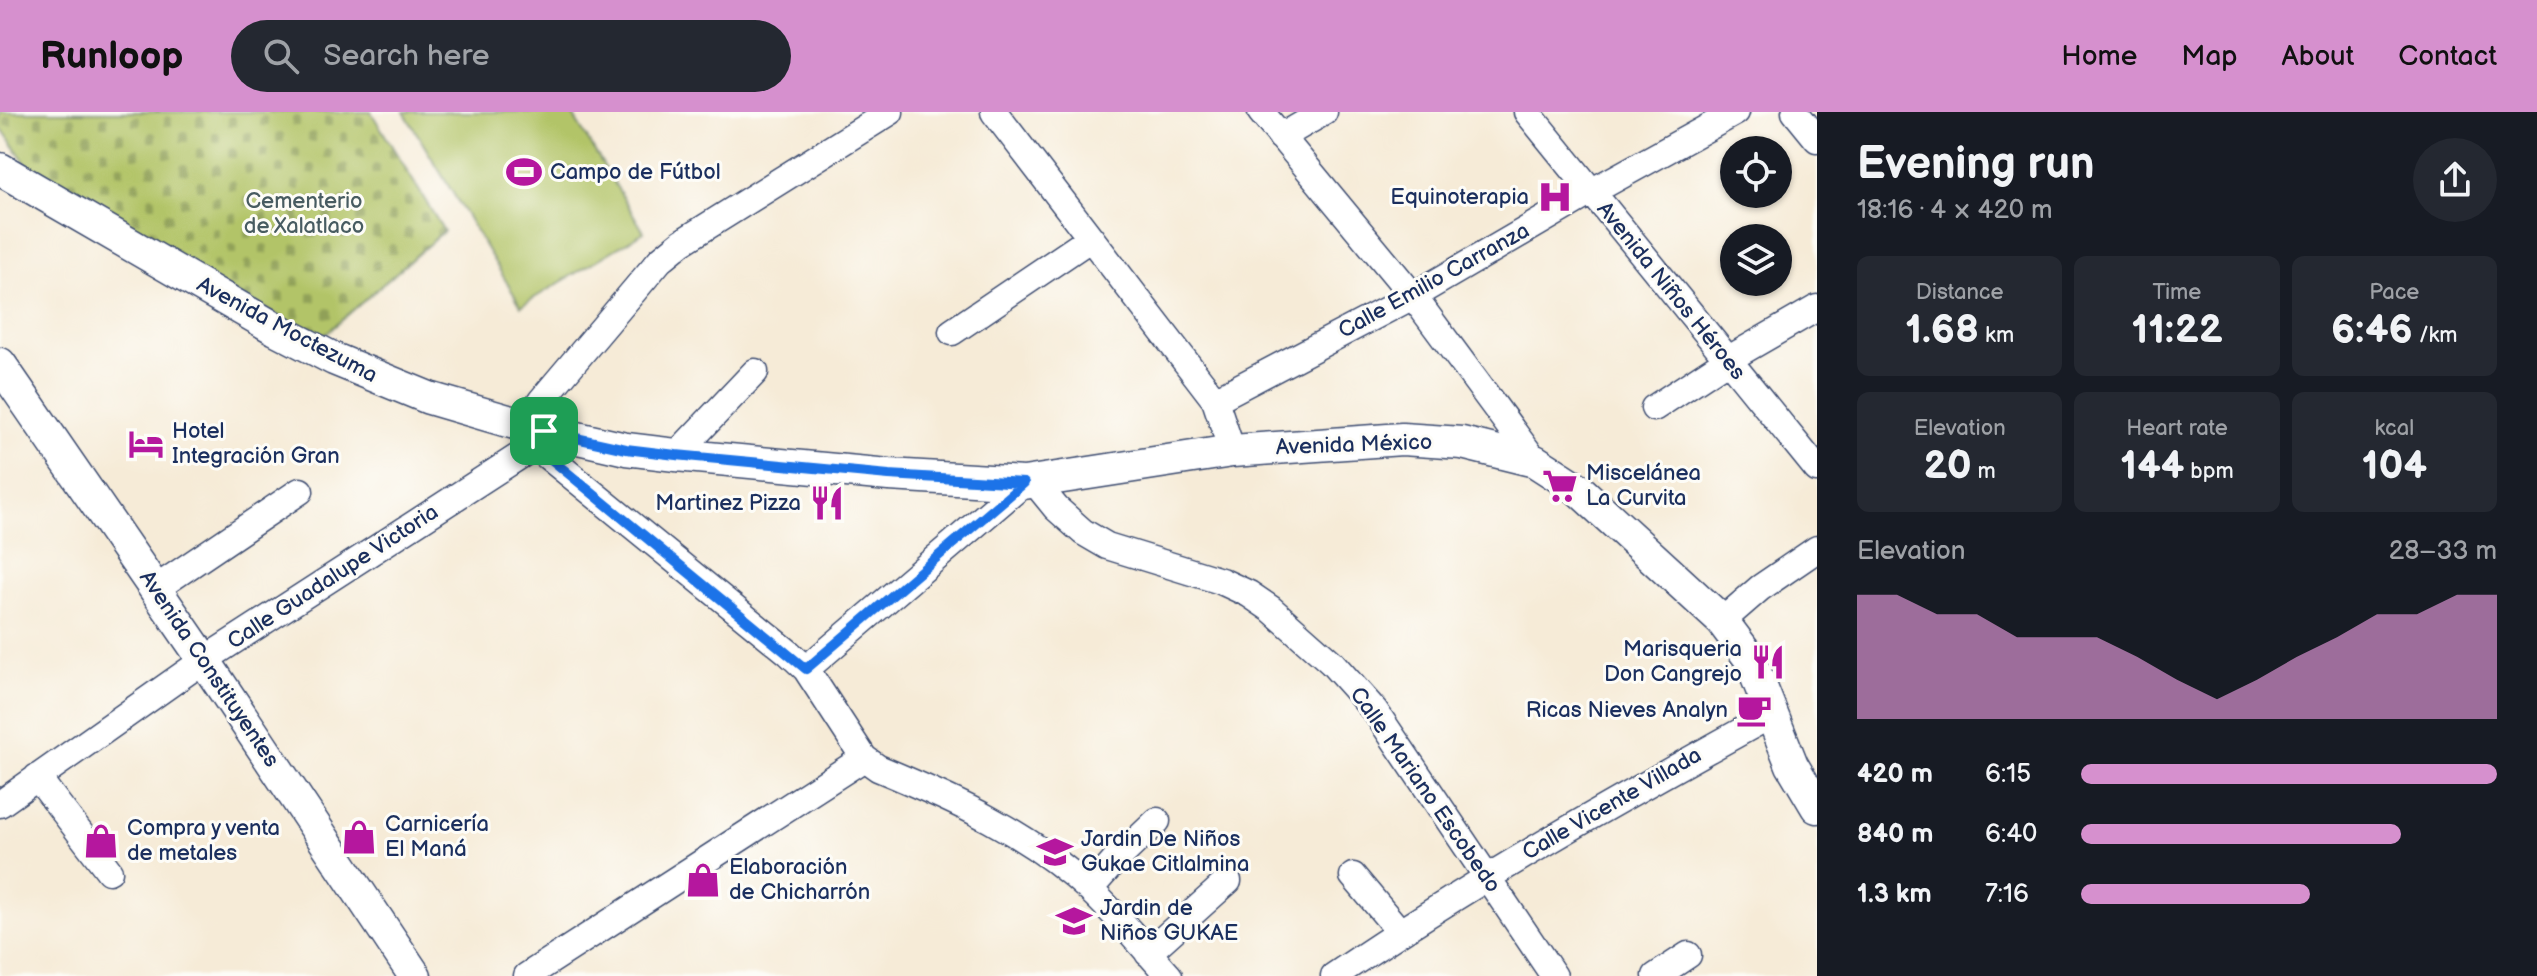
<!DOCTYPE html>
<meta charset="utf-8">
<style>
body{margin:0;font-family:"Balsamiq Sans",sans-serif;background:#242831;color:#f1f3f6;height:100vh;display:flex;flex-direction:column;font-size:30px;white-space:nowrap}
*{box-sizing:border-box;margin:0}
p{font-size:26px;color:#9ea1a6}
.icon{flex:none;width:44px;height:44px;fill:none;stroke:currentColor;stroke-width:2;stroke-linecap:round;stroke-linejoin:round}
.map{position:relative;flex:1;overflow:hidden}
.panel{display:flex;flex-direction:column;background:#171b24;width:720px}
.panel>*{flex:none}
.tools{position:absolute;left:1720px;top:24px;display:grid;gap:16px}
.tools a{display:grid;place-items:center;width:72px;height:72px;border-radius:50%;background:#171b24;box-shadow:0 2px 6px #0004;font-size:40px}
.pin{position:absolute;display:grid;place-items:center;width:68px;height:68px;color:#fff;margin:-34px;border-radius:16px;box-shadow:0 4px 12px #0006}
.round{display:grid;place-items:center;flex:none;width:84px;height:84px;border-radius:42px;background:#242831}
.head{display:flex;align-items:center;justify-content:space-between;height:136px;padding:0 40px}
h1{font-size:44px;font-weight:800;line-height:60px}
.figures{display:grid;grid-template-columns:repeat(3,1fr);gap:12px;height:136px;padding:8px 40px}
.figures div{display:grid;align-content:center;border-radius:12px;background:#242831;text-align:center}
.figures b{font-size:40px;font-weight:800}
.figures small{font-size:22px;font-weight:400}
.figures p{font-size:22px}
.chart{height:224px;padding:16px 40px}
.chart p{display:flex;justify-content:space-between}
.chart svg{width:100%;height:144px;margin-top:8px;fill:#d690ce;opacity:.7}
ul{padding:0 40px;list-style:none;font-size:26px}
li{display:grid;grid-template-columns:128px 96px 1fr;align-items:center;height:60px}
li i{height:20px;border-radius:10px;background:#d690ce}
header{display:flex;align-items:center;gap:48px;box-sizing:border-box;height:112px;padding:0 40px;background:#d690ce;color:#111}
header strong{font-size:38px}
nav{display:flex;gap:44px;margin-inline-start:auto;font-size:28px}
.search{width:560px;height:72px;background:#242831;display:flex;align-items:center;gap:20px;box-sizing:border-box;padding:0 28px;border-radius:44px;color:#9ea1a6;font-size:30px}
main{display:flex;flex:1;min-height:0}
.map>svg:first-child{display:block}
.grass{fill:#b2c467;stroke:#667a62;stroke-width:2}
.cemetery{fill:url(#cemetery-stones);stroke:#667a62;stroke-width:2}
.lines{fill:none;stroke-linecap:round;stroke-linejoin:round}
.minor-casing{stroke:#3c4b70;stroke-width:29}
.major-casing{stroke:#3c4b70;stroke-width:35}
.minor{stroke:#fff;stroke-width:26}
.major{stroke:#fff;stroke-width:32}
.route-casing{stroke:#fff;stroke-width:16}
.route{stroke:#1a73e8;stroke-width:10}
.labels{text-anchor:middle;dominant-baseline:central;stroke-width:6;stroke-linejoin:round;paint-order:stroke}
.poi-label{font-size:22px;fill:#1b2f5e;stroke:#fdfcf7;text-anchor:start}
.park-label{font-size:22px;fill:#485c61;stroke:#fdfcf7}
.street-label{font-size:22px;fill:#1b2f5e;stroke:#fdfcf7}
</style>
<header>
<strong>Runloop</strong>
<div class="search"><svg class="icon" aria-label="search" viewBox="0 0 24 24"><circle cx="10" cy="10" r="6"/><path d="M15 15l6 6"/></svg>Search here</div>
<nav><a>Home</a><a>Map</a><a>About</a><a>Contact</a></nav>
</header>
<main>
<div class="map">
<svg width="1817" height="864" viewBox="0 0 1817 864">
<defs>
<pattern id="cemetery-stones" width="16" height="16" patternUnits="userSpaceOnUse" patternTransform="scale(2)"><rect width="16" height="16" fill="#b2c467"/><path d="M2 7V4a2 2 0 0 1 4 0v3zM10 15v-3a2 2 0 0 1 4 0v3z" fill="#90a058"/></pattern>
</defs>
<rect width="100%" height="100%" fill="#fdfcf7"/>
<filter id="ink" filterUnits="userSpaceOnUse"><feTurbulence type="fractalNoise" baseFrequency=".0125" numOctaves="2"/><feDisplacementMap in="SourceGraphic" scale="16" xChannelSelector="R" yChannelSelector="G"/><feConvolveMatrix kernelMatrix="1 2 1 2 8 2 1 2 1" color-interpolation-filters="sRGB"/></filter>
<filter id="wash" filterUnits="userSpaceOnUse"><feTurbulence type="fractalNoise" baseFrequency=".006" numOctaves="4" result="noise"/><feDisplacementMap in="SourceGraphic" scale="32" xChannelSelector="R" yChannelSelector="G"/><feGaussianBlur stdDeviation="1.8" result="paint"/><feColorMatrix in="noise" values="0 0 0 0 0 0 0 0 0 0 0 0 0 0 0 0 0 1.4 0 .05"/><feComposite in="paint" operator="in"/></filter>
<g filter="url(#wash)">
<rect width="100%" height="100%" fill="#f6ebd7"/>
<path class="grass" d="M404,0H571L644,120L521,194Z"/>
<path class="cemetery" d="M0,0H371L444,119L321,226L47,82L0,14Z"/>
</g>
<g filter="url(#ink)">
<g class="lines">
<g class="minor-casing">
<path id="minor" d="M994,0L1215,288L1232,339
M1261,0L1413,184L1535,349
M1527,0L1817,357
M1795,0L1817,27
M1281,25L1324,0
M952,220L1091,126
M1215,288L1413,184L1591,80L1736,0
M1654,296L1727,248L1817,196
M525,314L541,289L660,148L682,130L890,0
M535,334L789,541L806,557L864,646L878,656C955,688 1029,721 1090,778C1118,804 1143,835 1169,864
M676,343L755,260
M1034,369L1056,396L1083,420L1107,434L1221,469L1249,482L1271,497L1332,551L1375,599L1554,864
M155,477L300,379
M1722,509L1760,476L1817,437
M806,557L1024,371
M37,665L109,759
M0,692L204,548L535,334L544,319
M1353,764L1400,820
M1090,777L1113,751L1157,709
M1148,841L1228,769
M527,864L864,646
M1334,864C1475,768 1622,685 1771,603
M1656,864L1688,843"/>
</g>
<g class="major-casing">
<path id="major" d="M0,57L276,217L334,247L429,286L525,314L626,337L676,343L889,363L1024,371L1232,339L1402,327L1462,331L1535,349L1577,376L1722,509L1749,545L1792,653L1817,695
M0,252L204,548L415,864"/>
</g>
<use href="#minor" class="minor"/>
<use href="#major" class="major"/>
</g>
</g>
<g class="lines" filter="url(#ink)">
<g class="route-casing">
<path id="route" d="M544,319L626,337L676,343L889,363L1024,371L806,557L535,334Z"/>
</g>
<use href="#route" class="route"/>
</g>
<defs>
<g id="stadium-bare" transform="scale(2.76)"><path d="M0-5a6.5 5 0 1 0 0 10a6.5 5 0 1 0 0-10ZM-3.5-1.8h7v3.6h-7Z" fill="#b5179e" stroke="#fdfcf7" stroke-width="2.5" paint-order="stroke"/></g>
<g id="hospital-bare" transform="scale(2.76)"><path d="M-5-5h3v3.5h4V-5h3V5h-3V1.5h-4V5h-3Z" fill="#b5179e" stroke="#fdfcf7" stroke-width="2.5" paint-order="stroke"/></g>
<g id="hotel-bare" transform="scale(2.76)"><path d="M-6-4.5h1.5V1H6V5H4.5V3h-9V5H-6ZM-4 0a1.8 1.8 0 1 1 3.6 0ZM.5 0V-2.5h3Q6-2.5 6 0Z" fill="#b5179e" stroke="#fdfcf7" stroke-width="2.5" paint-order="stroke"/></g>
<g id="supermarket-bare" transform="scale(2.76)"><path d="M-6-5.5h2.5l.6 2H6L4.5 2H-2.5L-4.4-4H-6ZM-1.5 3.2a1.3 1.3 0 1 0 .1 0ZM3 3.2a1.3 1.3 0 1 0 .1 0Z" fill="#b5179e" stroke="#fdfcf7" stroke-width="2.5" paint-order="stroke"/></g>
<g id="restaurant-bare" transform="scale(2.76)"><path d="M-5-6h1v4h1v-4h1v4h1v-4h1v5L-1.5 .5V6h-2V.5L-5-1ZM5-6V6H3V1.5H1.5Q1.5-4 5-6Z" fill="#b5179e" stroke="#fdfcf7" stroke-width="2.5" paint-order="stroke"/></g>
<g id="cafe-bare" transform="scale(2.76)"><path d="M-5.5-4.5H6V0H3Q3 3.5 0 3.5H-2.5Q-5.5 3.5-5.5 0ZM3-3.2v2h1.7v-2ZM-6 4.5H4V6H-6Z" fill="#b5179e" stroke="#fdfcf7" stroke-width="2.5" paint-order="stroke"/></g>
<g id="shop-bare" transform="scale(2.76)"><path d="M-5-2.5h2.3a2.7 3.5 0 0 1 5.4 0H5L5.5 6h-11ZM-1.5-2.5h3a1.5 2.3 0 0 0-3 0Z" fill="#b5179e" stroke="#fdfcf7" stroke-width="2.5" paint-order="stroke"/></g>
<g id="school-bare" transform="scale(2.76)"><path d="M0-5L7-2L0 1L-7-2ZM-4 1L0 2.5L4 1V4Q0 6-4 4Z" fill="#b5179e" stroke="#fdfcf7" stroke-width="2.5" paint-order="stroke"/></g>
</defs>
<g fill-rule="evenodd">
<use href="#stadium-bare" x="524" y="60"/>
<use href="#hospital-bare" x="1555" y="85"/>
<use href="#hotel-bare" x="146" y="332"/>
<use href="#supermarket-bare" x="1560" y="374"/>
<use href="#restaurant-bare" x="827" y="391"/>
<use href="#restaurant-bare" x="1768" y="550"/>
<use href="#cafe-bare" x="1754" y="598"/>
<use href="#shop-bare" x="359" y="725"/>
<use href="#shop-bare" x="101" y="729"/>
<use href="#school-bare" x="1055" y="740"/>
<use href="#shop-bare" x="703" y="768"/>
<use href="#school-bare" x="1074" y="809"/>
</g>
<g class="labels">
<g class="poi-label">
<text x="550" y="60">Campo de Fútbol</text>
<text x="1529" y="85" text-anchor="end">Equinoterapia</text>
<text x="172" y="319">Hotel<tspan x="172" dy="25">Integración Gran</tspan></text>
<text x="1586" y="361">Miscelánea<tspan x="1586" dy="25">La Curvita</tspan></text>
<text x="801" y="391" text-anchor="end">Martinez Pizza</text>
<text x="1742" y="537" text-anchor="end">Marisqueria<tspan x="1742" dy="25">Don Cangrejo</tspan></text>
<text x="1728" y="598" text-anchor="end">Ricas Nieves Analyn</text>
<text x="385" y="712">Carnicería<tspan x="385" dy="25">El Maná</tspan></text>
<text x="127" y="716">Compra y venta<tspan x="127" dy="25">de metales</tspan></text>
<text x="1081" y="727">Jardin De Niños<tspan x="1081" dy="25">Gukae Citlalmina</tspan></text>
<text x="729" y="755">Elaboración<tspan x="729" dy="25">de Chicharrón</tspan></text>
<text x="1100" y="796">Jardin de<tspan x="1100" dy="25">Niños GUKAE</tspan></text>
</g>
<g class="park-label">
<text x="304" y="89">Cementerio<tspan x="304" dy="25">de Xalatlaco</tspan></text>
</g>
<g class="street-label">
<text transform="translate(1434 169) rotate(-29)">Calle Emilio Carranza</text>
<text transform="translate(1671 179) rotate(51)">Avenida Niños Héroes</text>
<text transform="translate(287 218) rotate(28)">Avenida Moctezuma</text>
<text transform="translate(1354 333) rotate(-2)">Avenida México</text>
<text transform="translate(333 465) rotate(-33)">Calle Guadalupe Victoria</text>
<text transform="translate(209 557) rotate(56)">Avenida Constituyentes</text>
<text transform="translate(1425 678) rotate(55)">Calle Mariano Escobedo</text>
<text transform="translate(1612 692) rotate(-30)">Calle Vicente Villada</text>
</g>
</g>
</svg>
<div class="tools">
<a><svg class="icon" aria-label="locate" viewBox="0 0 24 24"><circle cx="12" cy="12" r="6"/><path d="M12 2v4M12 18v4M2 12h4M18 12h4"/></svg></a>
<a><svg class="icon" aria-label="layers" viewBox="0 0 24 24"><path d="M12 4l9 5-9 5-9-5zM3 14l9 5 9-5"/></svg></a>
</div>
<div class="pin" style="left:544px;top:319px;background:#1e9e55"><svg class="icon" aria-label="arrive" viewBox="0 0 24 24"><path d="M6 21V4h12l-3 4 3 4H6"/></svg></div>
</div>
<section class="panel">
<div class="head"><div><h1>Evening run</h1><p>18:16 · 4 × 420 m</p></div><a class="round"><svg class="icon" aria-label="share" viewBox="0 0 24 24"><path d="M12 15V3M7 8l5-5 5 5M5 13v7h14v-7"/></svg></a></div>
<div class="figures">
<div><p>Distance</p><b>1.68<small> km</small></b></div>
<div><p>Time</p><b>11:22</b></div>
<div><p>Pace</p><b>6:46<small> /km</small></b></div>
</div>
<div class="figures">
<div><p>Elevation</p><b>20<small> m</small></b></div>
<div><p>Heart rate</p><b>144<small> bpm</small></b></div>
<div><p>kcal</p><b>104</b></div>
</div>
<div class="chart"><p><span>Elevation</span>28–33 m</p>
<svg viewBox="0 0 160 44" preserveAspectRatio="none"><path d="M0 44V6L10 6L20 12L30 12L40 19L50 19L60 19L70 25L80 32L90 38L100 32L110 25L120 19L130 12L140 12L150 6L160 6V44z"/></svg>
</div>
<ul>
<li><b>420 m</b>6:15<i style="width:100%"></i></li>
<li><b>840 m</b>6:40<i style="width:77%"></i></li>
<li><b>1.3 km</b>7:16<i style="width:55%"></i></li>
</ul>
</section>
</main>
